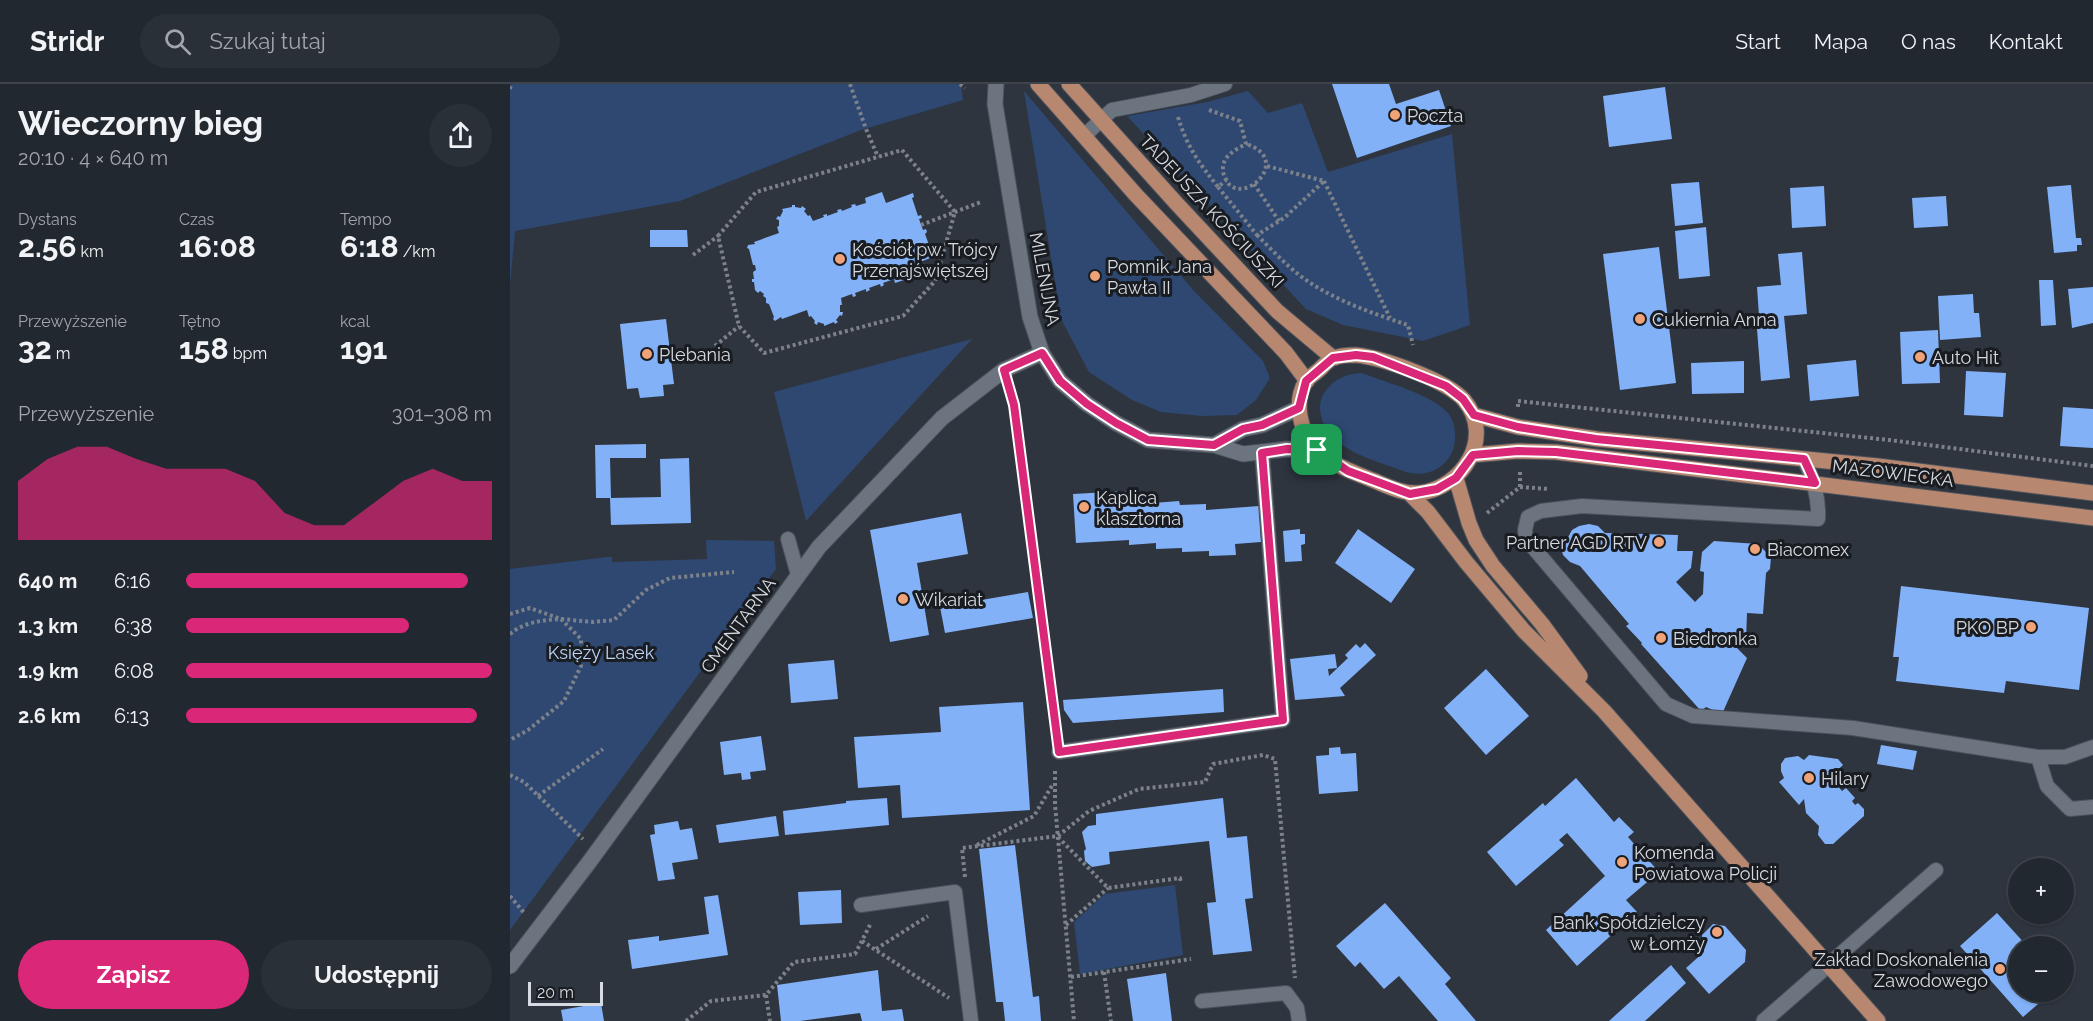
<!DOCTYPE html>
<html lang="pl">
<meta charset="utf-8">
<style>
body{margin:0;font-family:Raleway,sans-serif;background:#2a3037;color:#f1f3f6;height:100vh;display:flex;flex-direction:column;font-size:22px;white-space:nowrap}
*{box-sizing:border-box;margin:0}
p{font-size:20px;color:#a2a6aa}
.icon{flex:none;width:33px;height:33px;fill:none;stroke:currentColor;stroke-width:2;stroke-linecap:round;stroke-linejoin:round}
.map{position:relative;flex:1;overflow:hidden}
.drawer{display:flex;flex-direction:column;background:#22282f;width:510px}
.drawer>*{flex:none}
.fabs{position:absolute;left:1498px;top:774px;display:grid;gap:12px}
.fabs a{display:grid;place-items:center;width:66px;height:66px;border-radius:50%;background:#22282f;box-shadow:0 2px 4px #0004,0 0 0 2px #3f444b;font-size:30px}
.scale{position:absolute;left:18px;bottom:15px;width:75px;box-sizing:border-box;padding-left:6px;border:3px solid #d6dae1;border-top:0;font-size:16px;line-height:21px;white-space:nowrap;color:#d6dae1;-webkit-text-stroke:4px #191c21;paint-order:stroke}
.pin{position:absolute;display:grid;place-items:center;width:51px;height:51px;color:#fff;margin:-26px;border-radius:12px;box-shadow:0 3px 9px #0006}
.round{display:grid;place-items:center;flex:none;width:63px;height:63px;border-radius:32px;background:#2a3037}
.summary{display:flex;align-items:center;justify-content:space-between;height:102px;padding:0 18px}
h1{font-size:33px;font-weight:700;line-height:45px}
.stats{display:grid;grid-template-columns:repeat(3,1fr);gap:9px;height:102px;padding:6px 18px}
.stats div{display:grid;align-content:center}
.stats b{font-size:30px;font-weight:700}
.stats small{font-size:16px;font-weight:400}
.stats p{font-size:16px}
.chart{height:168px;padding:12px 18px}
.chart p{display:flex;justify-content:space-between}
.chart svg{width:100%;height:108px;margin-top:6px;fill:#db2777;opacity:.7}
.action{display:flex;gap:12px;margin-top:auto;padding:12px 18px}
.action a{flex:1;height:69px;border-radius:36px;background:#db2777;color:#fff;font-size:24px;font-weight:700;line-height:69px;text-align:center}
.action a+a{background:#2a3037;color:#f1f3f6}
ul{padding:0 18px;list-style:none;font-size:20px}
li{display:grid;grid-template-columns:96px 72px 1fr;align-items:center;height:45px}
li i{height:15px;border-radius:8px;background:#db2777}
header{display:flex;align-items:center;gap:36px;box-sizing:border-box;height:84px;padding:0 30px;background:#22282f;border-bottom:2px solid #3f444b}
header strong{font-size:28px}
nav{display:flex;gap:33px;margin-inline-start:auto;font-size:21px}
.search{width:420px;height:54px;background:#2a3037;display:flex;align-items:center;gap:15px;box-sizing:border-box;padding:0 21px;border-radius:33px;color:#a2a6aa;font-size:22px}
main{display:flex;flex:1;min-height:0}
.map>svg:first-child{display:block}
.green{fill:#2e4871}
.building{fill:#82b1f8}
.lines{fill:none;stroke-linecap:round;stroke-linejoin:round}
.lane-casing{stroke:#4c515a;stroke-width:16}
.street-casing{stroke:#4c515a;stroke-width:17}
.primary-casing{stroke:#4c515a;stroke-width:17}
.path{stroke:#7c818a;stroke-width:4;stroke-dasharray:3 3;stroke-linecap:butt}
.lane{stroke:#6c747f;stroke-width:14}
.street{stroke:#6c747f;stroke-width:15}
.primary{stroke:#b7876f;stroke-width:15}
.route-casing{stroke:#fff;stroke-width:12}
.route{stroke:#db2777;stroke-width:8}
.poi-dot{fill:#f0a279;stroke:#191c21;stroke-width:2}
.labels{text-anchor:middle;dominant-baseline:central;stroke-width:6;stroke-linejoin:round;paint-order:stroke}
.poi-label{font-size:18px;fill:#d6dae1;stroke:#191c21;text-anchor:start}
.street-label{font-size:18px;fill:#d6dae1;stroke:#191c21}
.park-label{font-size:18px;fill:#bdd5fb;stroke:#191c21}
</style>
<header>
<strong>Stridr</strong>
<div class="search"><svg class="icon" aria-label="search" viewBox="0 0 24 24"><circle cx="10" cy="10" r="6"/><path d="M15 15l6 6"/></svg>Szukaj tutaj</div>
<nav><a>Start</a><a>Mapa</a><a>O nas</a><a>Kontakt</a></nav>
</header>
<main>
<section class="drawer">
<div class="summary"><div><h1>Wieczorny bieg</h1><p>20:10 · 4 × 640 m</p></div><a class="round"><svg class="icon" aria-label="share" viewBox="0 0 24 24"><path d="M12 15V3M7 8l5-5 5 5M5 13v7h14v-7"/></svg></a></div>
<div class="stats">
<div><p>Dystans</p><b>2.56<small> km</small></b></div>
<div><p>Czas</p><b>16:08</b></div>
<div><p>Tempo</p><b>6:18<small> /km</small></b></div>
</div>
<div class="stats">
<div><p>Przewyższenie</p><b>32<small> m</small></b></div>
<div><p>Tętno</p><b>158<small> bpm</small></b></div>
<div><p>kcal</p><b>191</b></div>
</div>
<div class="chart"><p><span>Przewyższenie</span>301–308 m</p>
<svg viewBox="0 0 160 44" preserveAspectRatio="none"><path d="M0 44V20L10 11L20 6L30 6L40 11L50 15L60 15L70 15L80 20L90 33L100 38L110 38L120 29L130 20L140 15L150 20L160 20V44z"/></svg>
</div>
<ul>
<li><b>640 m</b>6:16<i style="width:92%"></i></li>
<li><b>1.3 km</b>6:38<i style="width:73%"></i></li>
<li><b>1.9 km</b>6:08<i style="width:100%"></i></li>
<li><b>2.6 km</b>6:13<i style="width:95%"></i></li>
</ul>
<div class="action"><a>Zapisz</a><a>Udostępnij</a></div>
</section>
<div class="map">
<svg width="1583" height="937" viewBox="0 0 1583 937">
<rect width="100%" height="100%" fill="#2e353f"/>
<path class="green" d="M0,0H451L453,16L351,46L170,117L5,147L0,201Z
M514,7L684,207L753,277L760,294L746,316L727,331L691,332L651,328L622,316L579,288L551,235Z
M738,7L758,29L792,19L818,88L942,50L960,241L913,257L833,241L796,225L617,32L697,18Z
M462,255L296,437L264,308Z
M852,289C877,299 921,310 938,329C943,335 945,343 945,350C947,379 919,397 893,387C865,376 816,365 811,331C809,323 810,316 814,309C824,295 835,290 852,289Z
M196,456L264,457L266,485L0,846V485L97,473H102V478L197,475Z
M665,801L673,871L570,890L564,838L595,810Z"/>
<path class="building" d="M822,0H879L886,20L929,6L941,42L847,74Z
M1155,3L1162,55L1099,63L1093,12Z
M1189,98L1193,139L1165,142L1161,100Z
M1561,101L1566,154H1571L1572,161H1567V167L1544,169L1537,103Z
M1314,102L1316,142L1282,144L1280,104Z
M372,108L376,119L403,109L404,113L402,114L408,132L411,131L412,134L409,135L413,146L416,145L417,148L415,150L422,169L424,168L426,172L399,182L403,193L385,199L384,195L373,199L374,201L371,203L370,200L359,204L360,206L356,208V205L345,209L346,212L343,213L342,210L331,214L332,221H330V228H333L332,232L330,231L326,236L328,238L325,240L324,238L314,242V240L308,238L307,241L304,239L305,237L301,232L299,233L297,226L272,235L271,233L265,237L263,235L264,233L259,220L256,219V214L253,212L254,210L250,207L248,209L245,206L244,198H242V195H244L243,188L246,186L245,181H243L239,165L237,164L238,161L245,160L244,158L269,149L267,143L269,142V136L266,135L268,132L270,133L273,127L272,125L282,123V121H285V123L291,124L292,122L296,125L294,127L298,132L300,131L303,137L314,133L313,131L317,130V132L328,128L327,126L331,125L332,127L342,123L341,121L345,120L346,122L356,119L355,114Z
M1436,112L1438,142L1404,144L1402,114Z
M1196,143L1200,192L1169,195L1165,147Z
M140,146H177L178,163H140Z
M1149,163L1166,299L1110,306L1093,170Z
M1292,168L1297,230L1274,232L1280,294L1251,297L1246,232H1249L1247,203L1271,201L1268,170Z
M1529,196H1543L1546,241L1531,242Z
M1583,203V239L1562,244L1558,205Z
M1463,210L1464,229H1469L1471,253L1430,256L1428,212Z
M156,235L164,300L153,301L154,312L130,314L128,304L117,305L110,240Z
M1428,246L1430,299L1392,300L1390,248Z
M1346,276L1349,312L1300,317L1297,281Z
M1234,277V309L1182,310L1181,279Z
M1456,287L1496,289L1493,333L1454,331Z
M1553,323L1583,325V364L1550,362Z
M136,360V374H100L101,414H86L85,361Z
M179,374L181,439L101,441L100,414L151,413L150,375Z
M616,407V412L643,411V419L669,417L670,421L696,420V426L749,422L751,458L725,460L726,471L699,472V467L672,468V464L646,465V459L619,461V456L566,459L563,410Z
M451,429L458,470L407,479L419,551L380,558L360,446Z
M1079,440L1088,442L1095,449L1168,451L1167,467H1183L1181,484L1166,498L1185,518L1193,510L1194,488L1190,487L1192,468L1204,457L1248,460L1261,473L1260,485L1256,489L1253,530L1237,529L1236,557L1227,564L1237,574L1212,630L1196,623L1191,627L1131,560L1132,559L1116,542L1119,540L1070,482L1060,478L1053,471L1049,456L1056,457L1062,446L1069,442Z
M790,445V450H795V460L791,461L792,477L775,478L773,447Z
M848,445L905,485L881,519L825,479Z
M1391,502L1579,524L1569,606L1496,597L1494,609L1386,597L1389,573H1383Z
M518,508L523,534L435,549L430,523Z
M855,559L866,571L830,604L835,612L785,616L780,575L825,570L827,584L818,585L819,592L838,574L835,571L846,560L850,564Z
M324,576L328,615L281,619L278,580Z
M976,585L1019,632L976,671L934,624Z
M713,605L714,628L563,639L554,626L553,616Z
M513,618L520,726L392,734L390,701L348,704L344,653L431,648L429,623Z
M251,652L256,686L240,688L241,695L232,696L231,689L214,691L210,658Z
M1371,661L1407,667L1403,686L1367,680Z
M830,663L831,670L846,669L848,707L809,710L806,672L819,671V664Z
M1299,671L1328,675L1333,681L1320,693L1332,707L1336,704L1345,714L1342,717L1345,721L1348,719L1354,725V732L1323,760H1315L1308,751L1309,742L1296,729L1294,715L1289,721L1269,698L1274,694L1271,687V680L1275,674L1288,672L1294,676Z
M1066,694L1104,738L1109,733L1124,748L1118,753L1149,788L1116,816L1127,828L1067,882L1036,846L1095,792L1057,749L1049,756L1054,761L1006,802L977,768L1033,719L1035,722Z
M377,714L379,741L275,751L273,727L336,719V717Z
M713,714L717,754L737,752L743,814L735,815L742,867L703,871L697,819L706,818L699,757L599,768L600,780L582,783L575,777L574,767L576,765L572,748L578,742L586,741V730Z
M266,732L269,752L209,759L206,741Z
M168,737L170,746L182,744L188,775L162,779L165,795L148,797L140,751L145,750L144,741Z
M505,761L523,913L529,912L531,937H495L493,918H486L469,765Z
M331,806L332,839L290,841L288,808Z
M208,811L218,871L122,885L118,856L149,852V857L199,850L194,813Z
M875,819L941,894L935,900L966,937H928L889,892L874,905L850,878L845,883L826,862Z
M1487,829L1517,862H1509V908H1542L1513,933L1450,862Z
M1203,840L1215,842L1236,866L1235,878L1199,910L1176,884L1194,868L1192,851Z
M1161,881L1176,899L1135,937H1099Z
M368,886L372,927L392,925L394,937H352L350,929L290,937H271L267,901Z
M656,889L662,937H623L617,895Z
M91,919L94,937H53L51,926Z"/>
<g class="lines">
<g class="lane-casing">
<path id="lane" d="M574,52L602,26L681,11L715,0
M1294,375C1303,395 1309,412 1308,435L1072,422L1031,427L1018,433L1015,446L1016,455L1156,620L1183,632L1343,644L1528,673H1555L1583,663
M278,455L288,491
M549,668L773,636L752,369
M1528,673L1537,702L1560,725L1583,723
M351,821L445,808L461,937
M1318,881L1426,786
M692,917L776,909L787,924L789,937"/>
</g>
<g class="street-casing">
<path id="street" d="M486,0L485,20L520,233L532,269L550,297L577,320L606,339L638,356L704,361L733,370L777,365L807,366
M704,361L733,345L752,341L789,324
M0,882L80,777L309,463L432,334L494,286L532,269
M1254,937L1318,881"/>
</g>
<g class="primary-casing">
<path id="primary" d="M528,0L626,111L776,269L797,297
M559,0L667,120L767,227L823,274
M846,271C873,274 936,296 954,316C985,353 953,405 908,409C894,410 879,403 865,397C845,389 821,381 806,365C790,348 783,318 796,297C799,293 806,289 810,285C814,281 819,275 824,274C830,271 839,271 846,271Z
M964,331L1008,343L1087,355L1368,382L1583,409
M962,371L1008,367L1046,368L1583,434
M946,394L959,439L966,456L983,482L1032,540L1070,592
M900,410L918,428L956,478L1014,547L1094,627L1368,937"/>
</g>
<path class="path" d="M340,0L356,45L368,73
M450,0L455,4
M0,5L1,0
M699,26L730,37L736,60C725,66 712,72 713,86C713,91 716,95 718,99C735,121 783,75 736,60
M668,33C677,63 689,79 708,103L716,96
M392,66L445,128L425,197L393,232L254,269L229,242L208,152L246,108Z
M814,97L880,234
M744,100L769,137
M708,103L747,151L774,134L814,97L757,82
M411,141L471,118
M747,151C760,164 773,178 788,190C818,214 861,229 898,241L903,261
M183,171L208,152
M205,262L229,242
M500,307L504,321L547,650
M1008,323V317L1379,356L1583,382
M1010,403L1039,405
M977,429L1010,403V387
M0,530L20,524L51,535L83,538L104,536L136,506L160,494L224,488
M0,550C14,538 33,536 51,535L71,555V582L54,617L18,646L0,656
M545,687V720L564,937
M0,691L14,698L73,755
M28,712L93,665
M548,753L598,804L670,794L671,799
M467,761L524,732L543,700
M455,793L452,764L548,752L579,727L629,705L695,698L703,680L753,671L765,675L785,894
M0,812L15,830
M556,841L598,804
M352,857L439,914
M366,865L418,832
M594,888L601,937
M561,893L681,875
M256,911L260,937
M176,937L201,917L256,911L284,878L345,870L361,839"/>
<use href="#lane" class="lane"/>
<use href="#street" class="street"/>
<use href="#primary" class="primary"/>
</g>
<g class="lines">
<g class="route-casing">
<path id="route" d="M532,269L550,297L577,320L606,339L638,356L704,361L733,345L752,341L789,324L796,297L823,274L846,271L863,273L936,302L953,315L964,331L1008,343L1086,355L1294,375L1305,399L1046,368L1008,367L963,371L946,394L927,405L900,410L838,387L807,366L777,365L752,369L773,636L549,668L504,321L494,286Z"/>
</g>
<use href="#route" class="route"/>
</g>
<g class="poi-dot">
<circle cx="885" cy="31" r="6"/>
<circle cx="330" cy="175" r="6"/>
<circle cx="585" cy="192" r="6"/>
<circle cx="1130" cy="235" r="6"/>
<circle cx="137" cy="270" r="6"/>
<circle cx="1410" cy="273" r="6"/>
<circle cx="574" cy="423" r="6"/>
<circle cx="1149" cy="458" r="6"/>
<circle cx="1245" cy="465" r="6"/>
<circle cx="393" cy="515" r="6"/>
<circle cx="1521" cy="543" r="6"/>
<circle cx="1151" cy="554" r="6"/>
<circle cx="1299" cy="694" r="6"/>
<circle cx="1112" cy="778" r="6"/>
<circle cx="1207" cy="848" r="6"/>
<circle cx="1490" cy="885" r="6"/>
</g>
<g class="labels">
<g class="poi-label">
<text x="897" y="31">Poczta</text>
<text x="342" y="165">Kościół pw. Trójcy<tspan x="342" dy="21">Przenajświętszej</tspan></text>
<text x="597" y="182">Pomnik Jana<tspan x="597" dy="21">Pawła II</tspan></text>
<text x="1142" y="235">Cukiernia Anna</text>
<text x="149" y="270">Plebania</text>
<text x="1422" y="273">Auto Hit</text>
<text x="586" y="413">Kaplica<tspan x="586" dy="21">klasztorna</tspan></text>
<text x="1137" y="458" text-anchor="end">Partner AGD RTV</text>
<text x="1257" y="465">Biacomex</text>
<text x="405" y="515">Wikariat</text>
<text x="1509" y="543" text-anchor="end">PKO BP</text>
<text x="1163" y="554">Biedronka</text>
<text x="1311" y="694">Hilary</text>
<text x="1124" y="768">Komenda<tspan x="1124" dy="21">Powiatowa Policji</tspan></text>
<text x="1195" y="838" text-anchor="end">Bank Spółdzielczy<tspan x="1195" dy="21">w Łomży</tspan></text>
<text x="1478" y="875" text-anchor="end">Zakład Doskonalenia<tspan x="1478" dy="21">Zawodowego</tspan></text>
</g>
<g class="street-label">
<text transform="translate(702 127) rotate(47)">TADEUSZA KOŚCIUSZKI</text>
<text transform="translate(535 195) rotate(79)">MILENIJNA</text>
<text transform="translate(1383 389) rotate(7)">MAZOWIECKA</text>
<text transform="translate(228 541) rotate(-54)">CMENTARNA</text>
</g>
<g class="park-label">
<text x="91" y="568">Księży Lasek</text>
</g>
</g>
</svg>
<div class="fabs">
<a>+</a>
<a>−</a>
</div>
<div class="scale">20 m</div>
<div class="pin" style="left:807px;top:366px;background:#1e9e55"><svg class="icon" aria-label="arrive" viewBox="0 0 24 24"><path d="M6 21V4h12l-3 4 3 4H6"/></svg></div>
</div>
</main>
